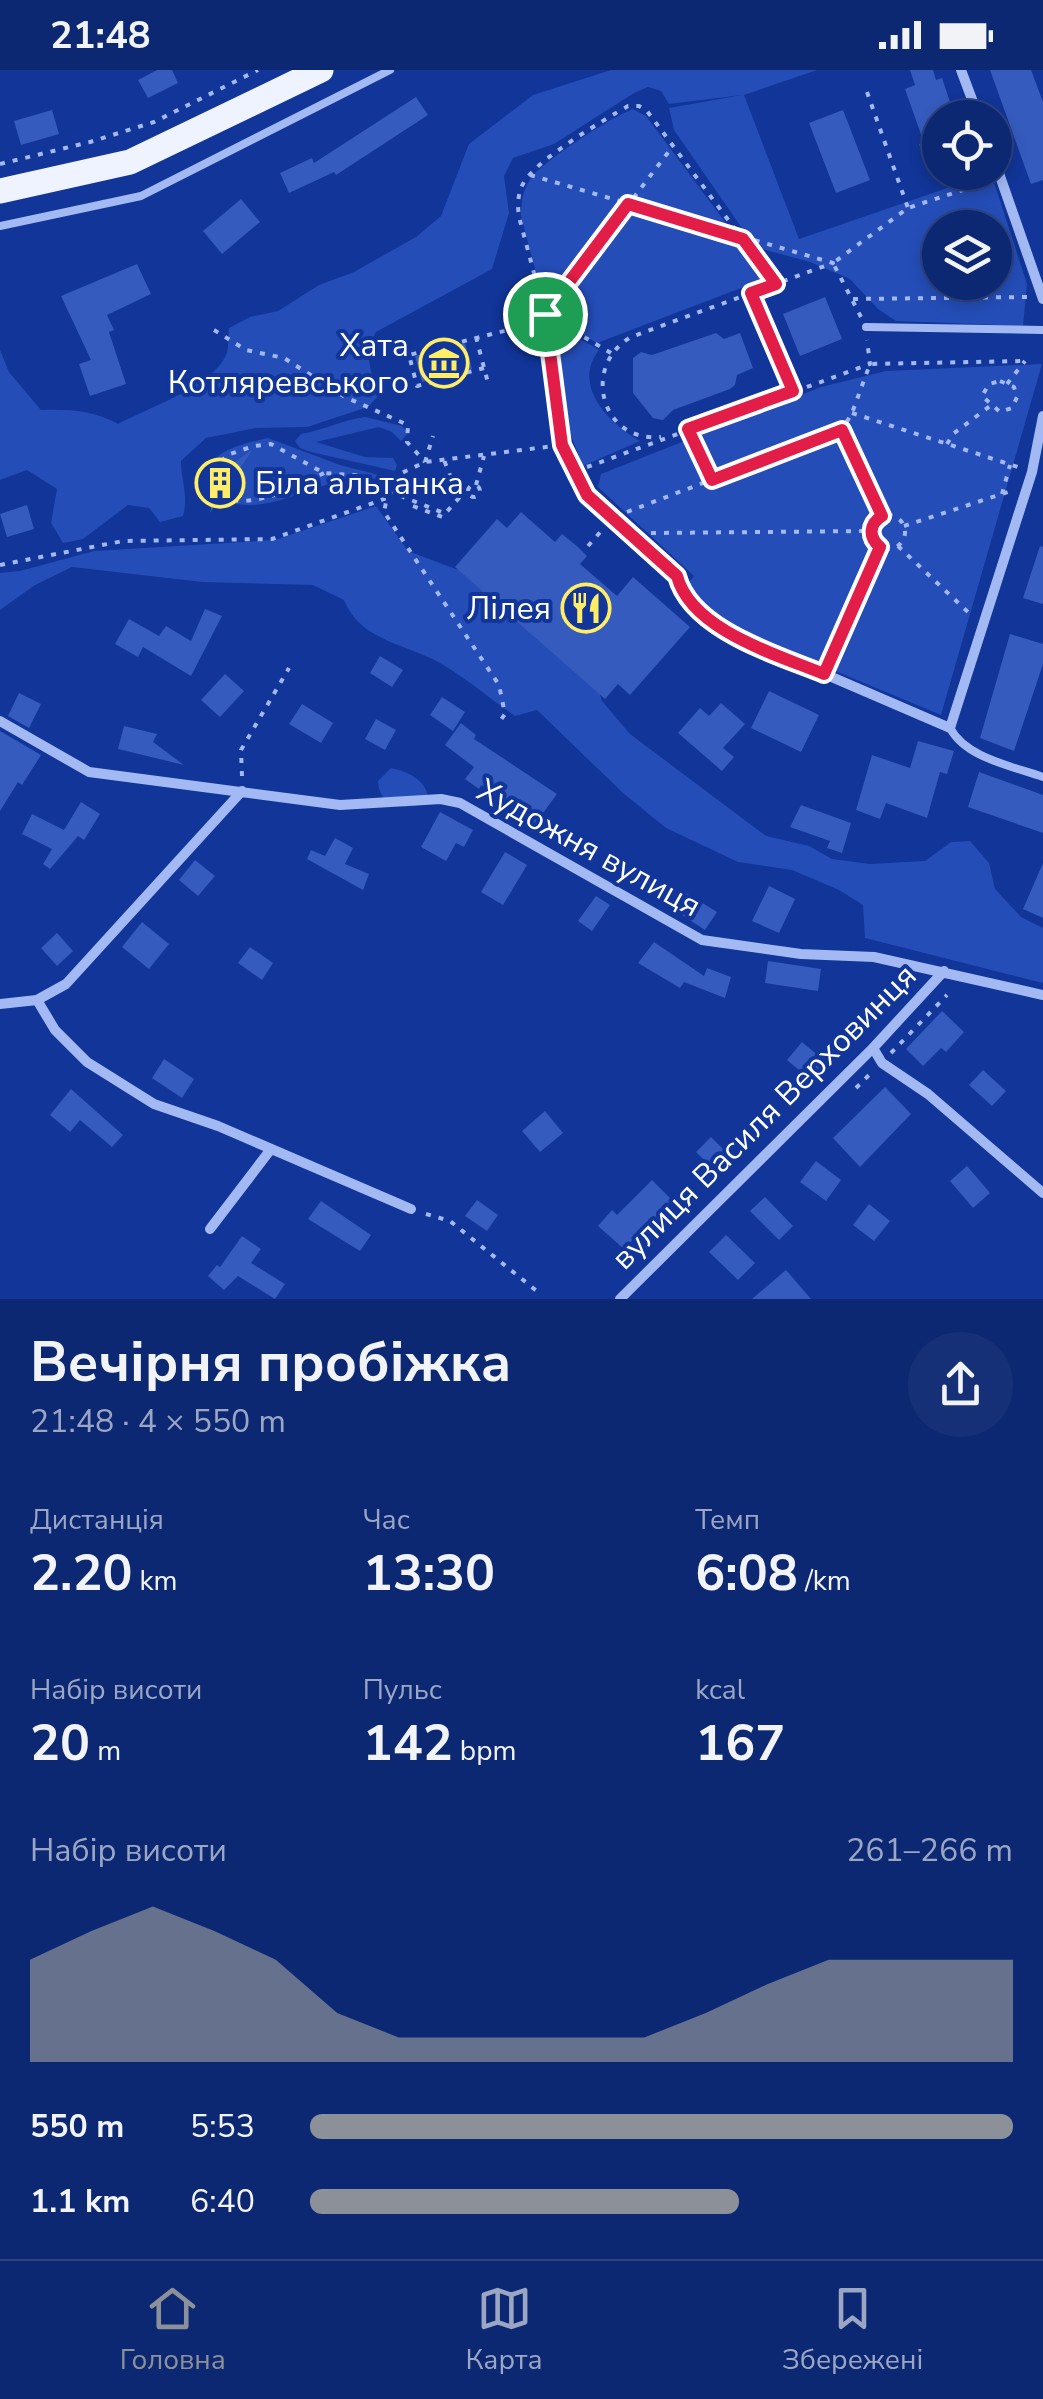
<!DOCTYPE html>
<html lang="uk">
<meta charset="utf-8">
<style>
body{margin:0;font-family:"Nunito Sans",sans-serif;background:#163077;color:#f1f3f6;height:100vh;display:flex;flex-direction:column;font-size:38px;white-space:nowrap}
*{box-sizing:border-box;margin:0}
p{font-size:32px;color:#9aa6c4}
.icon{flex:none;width:55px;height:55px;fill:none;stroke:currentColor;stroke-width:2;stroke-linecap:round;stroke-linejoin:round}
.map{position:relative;height:1229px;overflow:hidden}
.details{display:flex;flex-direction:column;background:#0d2872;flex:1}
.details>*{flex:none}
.controls{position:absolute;left:922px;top:30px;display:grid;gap:20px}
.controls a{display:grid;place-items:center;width:90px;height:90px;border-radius:50%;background:#0d2872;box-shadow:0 5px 15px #0003,0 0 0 2px #2d4484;font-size:50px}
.pin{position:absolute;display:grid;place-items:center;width:85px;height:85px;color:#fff;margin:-42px;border:5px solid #fff;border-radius:50%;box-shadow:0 2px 10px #0007}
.round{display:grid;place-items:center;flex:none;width:105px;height:105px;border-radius:52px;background:#163077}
.head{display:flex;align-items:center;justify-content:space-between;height:170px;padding:0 30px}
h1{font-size:55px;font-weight:700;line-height:75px}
.figures{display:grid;grid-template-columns:repeat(3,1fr);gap:15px;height:170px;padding:10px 30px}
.figures div{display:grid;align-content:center}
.figures b{font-size:50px;font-weight:700}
.figures small{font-size:28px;font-weight:400}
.figures p{font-size:28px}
.chart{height:280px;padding:20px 30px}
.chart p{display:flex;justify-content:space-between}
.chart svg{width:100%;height:180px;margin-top:10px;fill:#8c9099;opacity:.7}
ul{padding:0 30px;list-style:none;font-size:32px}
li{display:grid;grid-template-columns:160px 120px 1fr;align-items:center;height:75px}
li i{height:25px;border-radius:12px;background:#8c9099}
.status{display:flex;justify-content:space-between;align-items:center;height:70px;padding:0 50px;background:#0d2872;direction:ltr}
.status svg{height:28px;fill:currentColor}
.dock{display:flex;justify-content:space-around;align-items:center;height:140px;border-top:2px solid #2d4484;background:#0d2872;font-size:28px;color:#9aa6c4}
.dock a{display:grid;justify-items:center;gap:5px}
.dock .current{color:#8c9099}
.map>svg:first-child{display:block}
.green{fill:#244db7;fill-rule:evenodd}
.building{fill:#355bbe}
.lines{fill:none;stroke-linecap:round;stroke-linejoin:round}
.path{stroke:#a2b9f4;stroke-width:4;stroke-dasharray:5 8;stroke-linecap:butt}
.lane{stroke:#a2b9f4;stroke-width:8}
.street{stroke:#a2b9f4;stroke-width:10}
.primary{stroke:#eff2ff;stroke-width:25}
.route-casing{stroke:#fff;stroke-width:20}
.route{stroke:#e11d48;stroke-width:12}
.labels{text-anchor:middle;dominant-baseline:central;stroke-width:8;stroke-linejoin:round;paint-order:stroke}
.poi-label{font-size:32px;fill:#fff;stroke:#113598;text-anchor:end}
.street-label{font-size:32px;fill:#fff;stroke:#113598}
</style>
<div class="status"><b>21:48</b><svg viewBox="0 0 49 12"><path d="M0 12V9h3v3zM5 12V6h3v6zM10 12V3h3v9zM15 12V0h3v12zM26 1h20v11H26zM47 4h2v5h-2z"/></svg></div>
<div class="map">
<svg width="1043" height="1229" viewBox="0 0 1043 1229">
<rect width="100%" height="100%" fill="#113598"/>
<path class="green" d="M611,0H817L744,25L799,169L991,103L1027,214L1023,256L896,251L878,239L850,209L810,192L755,177L674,60L669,38L742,25L669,34L661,21L648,17L634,23L554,74L513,88L504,106L509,143L492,199L376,262C364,282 369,304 381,323L368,337L307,357L256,358L206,368L181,391C181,411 189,426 183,446L160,452L149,438L128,435L83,469L63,473L51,453L57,419L27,400L0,410V280L9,302L41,340C69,339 93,340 118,354C146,339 218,314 227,282C229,275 228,265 229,258L250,247L278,241L319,215L354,202L416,167L441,146L469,74L533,25ZM940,158H995V212H940Z
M633,39L646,46L767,208L597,273L547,244L521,146C521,131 523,119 532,107C545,90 613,46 633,39Z
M549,251L599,280C571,316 610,354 640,371L583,396L568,358Z
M1042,294L941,645L722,554L685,517L694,506L598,417L601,404L821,317L886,301Z
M365,347L402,356L408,363L401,371L392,362L379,357L316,372L365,387L393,388L397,395L395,401L311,382L300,378L295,371L301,364C324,360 342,350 365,347Z
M268,368L340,395L391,408C373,409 353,408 336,412C294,423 243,455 204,417C204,381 238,375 268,368Z
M376,436L408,481L461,501L600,624L602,631L630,664L766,766L809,776L832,789L870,794L925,791L951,772L970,771L989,793L995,819L1021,847L1043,858V913L865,868L863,835L839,820L792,800L738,792L666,758L623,723L537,640L515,646C491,629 469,611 445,596C411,574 361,573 344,530L313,515L202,512L72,497L35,515L0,540V503L20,501L94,481L275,470Z
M391,698C407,701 426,710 428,727L421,735C400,739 379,736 378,711Z"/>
<path class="building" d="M157,0H172L178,13L148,28L138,10Z
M910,0H933L936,10L942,8L954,44L940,48V96L928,100L919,74L924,73L905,19L915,15Z
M990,0H1031L1043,32V110L1031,114Z
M416,27L428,45L336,105L334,102L289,123L280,103L312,88L314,93Z
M52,40L59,64L21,75L14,51Z
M843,40L870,110L836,123L809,53Z
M241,129L260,152L222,184L203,161Z
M137,194L151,224L107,245L114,260L109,262L126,314L90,326L79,294L91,290L61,226Z
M825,227L842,269L800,286L783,244Z
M716,263L724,269L740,263L753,298L737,305L735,315L730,319L673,340L663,350L653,348L633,323V288L641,282L652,285Z
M465,273L472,299L422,312L415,286Z
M250,381L251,382L210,443L219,404Z
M27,435L34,459L7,467L0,444Z
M521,442L555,472L562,464L578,477L587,486L580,494L617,526L633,507L690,557L630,625L618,614L605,629L455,497L497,449L507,458Z
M1040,476L1043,477V534L1023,528Z
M205,539L222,546L191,606L143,577L138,587L115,574L129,549L159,566L166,556L191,571Z
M1010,564L1043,574V594L1014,681L980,668Z
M380,586L403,600L392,617L370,603Z
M225,604L244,621L220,647L201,630Z
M769,621L819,645L801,682L751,658Z
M19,623L41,634L29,658L8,646Z
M442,627L465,642L453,661L430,645Z
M721,633L745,654L723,678L734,687L722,701L678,663L700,638L709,646Z
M302,634L333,653L321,673L289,654Z
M376,649L396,660L385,680L365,669Z
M461,653L476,665L474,669L557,724L535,754L481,715L479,719L465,709L474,697L445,675Z
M124,656L157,664L153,672L184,695L118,679Z
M0,661L41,685L22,715L18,712L0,741Z
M918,671L954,681L947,704L940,702L927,748L886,733L880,749L856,740L872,685L910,698Z
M979,702L1043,725V763L968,737Z
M81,732L100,744L84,770L78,766L50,799L43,794L52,779L22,764L32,744L64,760Z
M801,735L851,753L842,783L827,778L830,771L790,757Z
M440,742L473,760L464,777L456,773L446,791L421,777Z
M335,768L353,778L345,794L369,804L363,820L307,789L311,780L325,786Z
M505,782L527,795L503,835L481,822Z
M195,790L215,806L198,826L179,810Z
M1043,793V848L1023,839Z
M769,816L795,829L779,863L752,851Z
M680,819L717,842L705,860L668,836Z
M596,826L610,835L592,861L578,851Z
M142,852L169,874L149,899L122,877Z
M57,863L73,881L57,896L41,878Z
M654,872L704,906L707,898L731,907L725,928L684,912L680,918L638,893Z
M250,877L273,893L262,910L238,893Z
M768,891L821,899L818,921L765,913Z
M942,941L964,962L946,982L941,978L923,996L906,979Z
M802,972L826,992L811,1010L787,990Z
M164,989L194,1009L182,1028L152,1008Z
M983,1000L1006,1021L992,1036L969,1015Z
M885,1017L911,1044L860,1097L833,1068Z
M71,1019L123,1065L112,1077L80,1050L70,1062L50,1045Z
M545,1041L563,1063L540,1082L522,1061Z
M711,1067L730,1086L715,1101L696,1082Z
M816,1091L841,1110L826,1131L800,1112Z
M967,1096L990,1123L973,1138L950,1111Z
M652,1110L679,1137L662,1155L654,1147L624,1179L598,1156L612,1140L617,1145Z
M765,1127L793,1156L779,1170L750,1141Z
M477,1130L498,1145L487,1161L465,1146Z
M321,1131L371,1165L360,1181L308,1149Z
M869,1134L890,1151L874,1171L853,1155Z
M726,1165L755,1193L738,1210L709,1182Z
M242,1166L261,1179L251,1193L285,1214L275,1229L238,1206L224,1220L208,1206L217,1195L220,1197Z
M786,1200L811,1229H752Z"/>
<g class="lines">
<path class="path" d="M867,22L908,138
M0,94L90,72L154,52L258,0
M530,105L833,193L631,267C581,296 601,373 661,367
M751,224L793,321
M853,229L1028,227
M545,244L562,375L570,391
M861,247L833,193L908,138L990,111
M214,260L246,280L284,288L345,327L408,355L407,372L425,392
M476,267L488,313
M611,283L545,244L519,147C517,133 518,120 526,109C543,86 602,51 628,36H639L647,41L776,214
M484,298L417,316L409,285L512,259L545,244L673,76
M1000,311L1014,317L1017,327L1012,338L1000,342L982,326L989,314Z
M1007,314L1025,291
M852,343L1018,397
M688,360L712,410
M947,374L953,364L990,336
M425,392L433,366
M587,397L870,294L867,270
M324,403C296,418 232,450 207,415L212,398L230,384L254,376L271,374L324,403L391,408L425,392L562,375
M391,408L384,442L499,615L505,644L497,655
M476,415L484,386
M468 421a6 6 0 1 1 12 0a6 6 0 1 1-12 0Z
M388,421L444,443
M1002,424L1010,395
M413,436L442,447L459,428L444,390
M627,442L842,360
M871 462a17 17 0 1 1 34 0a17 17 0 1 1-34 0Z
M882,446L842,360L852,343L870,294L1025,291
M904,456L1011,421
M651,463L871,461
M588,476L603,459
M898,476L970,544
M0,495L123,471L272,469L387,428
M829,592L879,477
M242,706L241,680L289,598
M891,983L947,925
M856,1018L874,1000
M426,1144L450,1151L538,1222"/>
<path class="lane" d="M0,156L141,126L390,0
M866,257L1043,260
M950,658C966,688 1012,696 1043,707"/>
<path class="street" d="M961,0L979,48
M995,92L1043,229
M575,402L587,425L677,507L681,521L718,558L950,658L1032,402L1043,346
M0,651L89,702L340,735L441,729L460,733L702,870L801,884L874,887L1043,925
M37,930L55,960L87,992L154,1034L218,1056L411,1139
M0,934L37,930L66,914L242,721
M873,978L882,993L928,1024L1043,1123
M210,1159L271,1079
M620,1229L873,978L944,901"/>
<path class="primary" d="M0,121L130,92L321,0"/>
</g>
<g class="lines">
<g class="route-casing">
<path id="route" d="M628,134L743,169L776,214L751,223L793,321L688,359L712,410L842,360L882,446C869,454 868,467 880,477L824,604C778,585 691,560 677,506L587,425L562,375L545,244Z"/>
</g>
<use href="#route" class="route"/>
</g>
<defs>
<g id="museum-ring" transform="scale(2.5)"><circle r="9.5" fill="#113598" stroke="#ffed65" stroke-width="1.5"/><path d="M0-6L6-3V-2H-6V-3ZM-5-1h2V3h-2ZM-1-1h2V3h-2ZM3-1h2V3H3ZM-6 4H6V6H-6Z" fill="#ffed65"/></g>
<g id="building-ring" transform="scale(2.5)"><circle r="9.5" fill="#113598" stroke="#ffed65" stroke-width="1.5"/><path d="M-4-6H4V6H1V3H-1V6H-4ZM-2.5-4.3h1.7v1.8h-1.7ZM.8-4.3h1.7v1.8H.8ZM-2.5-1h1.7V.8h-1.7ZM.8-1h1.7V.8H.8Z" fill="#ffed65"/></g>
<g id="restaurant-ring" transform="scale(2.5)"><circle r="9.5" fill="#113598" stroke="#ffed65" stroke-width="1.5"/><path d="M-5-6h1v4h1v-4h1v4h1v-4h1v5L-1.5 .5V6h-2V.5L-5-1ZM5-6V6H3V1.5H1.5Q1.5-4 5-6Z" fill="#ffed65"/></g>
</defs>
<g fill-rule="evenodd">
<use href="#museum-ring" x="444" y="293"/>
<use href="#building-ring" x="220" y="413"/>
<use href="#restaurant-ring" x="586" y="538"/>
</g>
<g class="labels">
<g class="poi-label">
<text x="409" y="275">Хата<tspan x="409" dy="37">Котляревського</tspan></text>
<text x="255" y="413" text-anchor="start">Біла альтанка</text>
<text x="551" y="538">Лілея</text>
</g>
<g class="street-label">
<text transform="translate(589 778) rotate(29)">Художня вулиця</text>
<text transform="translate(764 1047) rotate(-45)">вулиця Василя Верховинця</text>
</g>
</g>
</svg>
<div class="controls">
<a><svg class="icon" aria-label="locate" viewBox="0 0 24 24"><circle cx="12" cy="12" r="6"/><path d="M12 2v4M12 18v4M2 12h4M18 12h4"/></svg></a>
<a><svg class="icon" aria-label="layers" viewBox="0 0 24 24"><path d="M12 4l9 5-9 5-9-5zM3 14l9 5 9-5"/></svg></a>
</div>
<div class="pin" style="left:545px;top:244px;background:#1e9e55"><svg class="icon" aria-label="arrive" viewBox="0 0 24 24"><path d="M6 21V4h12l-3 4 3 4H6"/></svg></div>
</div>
<section class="details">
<div class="head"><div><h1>Вечірня пробіжка</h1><p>21:48 · 4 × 550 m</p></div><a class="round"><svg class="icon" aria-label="share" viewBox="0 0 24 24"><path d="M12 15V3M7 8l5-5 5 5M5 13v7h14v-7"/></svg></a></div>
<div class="figures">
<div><p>Дистанція</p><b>2.20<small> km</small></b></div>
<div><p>Час</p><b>13:30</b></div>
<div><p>Темп</p><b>6:08<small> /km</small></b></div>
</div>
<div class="figures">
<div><p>Набір висоти</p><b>20<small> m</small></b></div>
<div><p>Пульс</p><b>142<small> bpm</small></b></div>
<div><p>kcal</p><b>167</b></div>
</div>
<div class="chart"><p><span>Набір висоти</span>261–266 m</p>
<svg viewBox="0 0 160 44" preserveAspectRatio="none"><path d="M0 44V19L10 12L20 6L30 12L40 19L50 32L60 38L70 38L80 38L90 38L100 38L110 32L120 25L130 19L140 19L150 19L160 19V44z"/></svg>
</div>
<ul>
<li><b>550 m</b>5:53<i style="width:100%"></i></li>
<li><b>1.1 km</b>6:40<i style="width:61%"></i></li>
</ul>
</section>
<nav class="dock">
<a class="current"><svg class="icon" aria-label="home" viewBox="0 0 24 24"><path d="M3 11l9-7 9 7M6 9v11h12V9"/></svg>Головна</a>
<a><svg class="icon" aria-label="map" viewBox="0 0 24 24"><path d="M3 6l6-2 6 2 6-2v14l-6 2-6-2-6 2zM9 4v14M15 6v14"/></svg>Карта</a>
<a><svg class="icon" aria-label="saved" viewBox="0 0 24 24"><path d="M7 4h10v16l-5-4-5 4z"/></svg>Збережені</a>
</nav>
